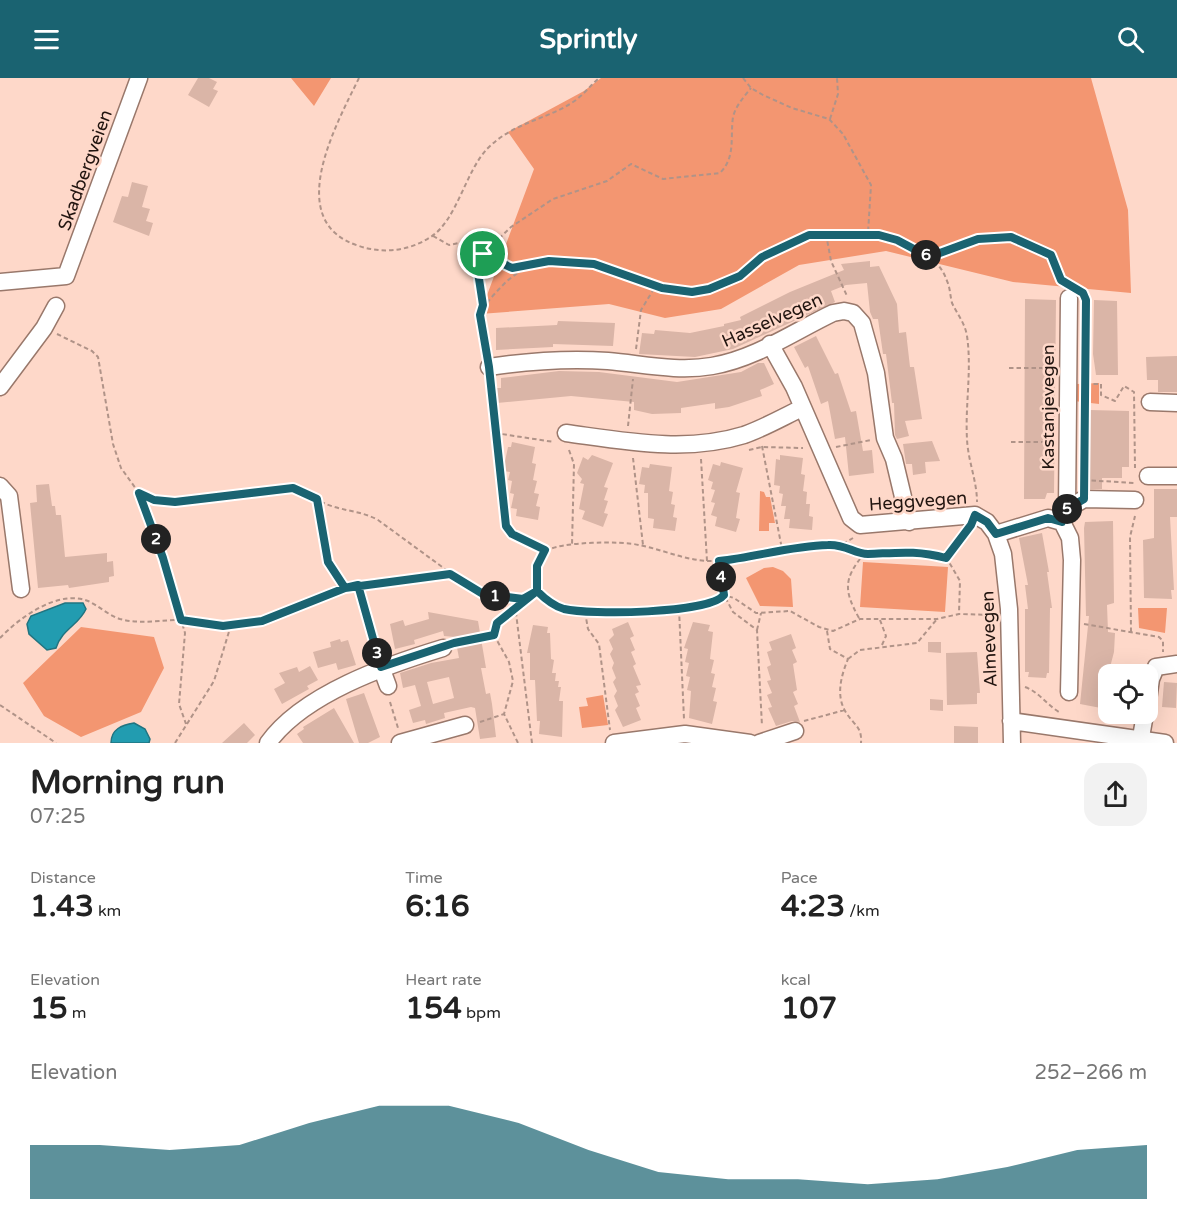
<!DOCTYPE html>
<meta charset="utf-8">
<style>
body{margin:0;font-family:"Varela Round",sans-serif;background:#f2f2f2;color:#222;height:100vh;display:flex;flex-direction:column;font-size:22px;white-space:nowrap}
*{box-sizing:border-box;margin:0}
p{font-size:20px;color:#767676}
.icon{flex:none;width:33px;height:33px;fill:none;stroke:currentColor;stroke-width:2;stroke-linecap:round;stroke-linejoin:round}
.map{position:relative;height:665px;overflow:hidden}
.panel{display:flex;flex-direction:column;background:#fff;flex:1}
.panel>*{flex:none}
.buttons{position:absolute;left:1098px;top:586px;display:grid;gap:12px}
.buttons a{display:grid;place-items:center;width:60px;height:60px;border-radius:12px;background:#fff;box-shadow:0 6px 24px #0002;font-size:30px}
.pin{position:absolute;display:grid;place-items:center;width:51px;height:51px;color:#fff;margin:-26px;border:3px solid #fff;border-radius:50%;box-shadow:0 2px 6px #0007}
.km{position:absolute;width:30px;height:30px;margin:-15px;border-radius:50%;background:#222;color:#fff;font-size:16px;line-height:30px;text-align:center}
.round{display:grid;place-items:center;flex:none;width:63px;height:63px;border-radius:18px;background:#f2f2f2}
.headline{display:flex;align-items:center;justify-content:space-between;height:102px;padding:0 30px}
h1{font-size:33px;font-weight:800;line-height:45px}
.figures{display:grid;grid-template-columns:repeat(3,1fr);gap:9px;height:102px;padding:6px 30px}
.figures div{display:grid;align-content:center}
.figures b{font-size:30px;font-weight:800}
.figures small{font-size:16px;font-weight:400}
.figures p{font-size:16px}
.chart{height:168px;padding:12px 30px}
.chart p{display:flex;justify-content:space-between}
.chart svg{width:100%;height:108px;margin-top:6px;fill:#1a6371;opacity:.7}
header{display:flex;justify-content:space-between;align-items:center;height:78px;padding:0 30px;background:#1a6371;color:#fff;font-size:27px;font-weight:800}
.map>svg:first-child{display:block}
.green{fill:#f39671}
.water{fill:#229cb0;stroke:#227480;stroke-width:1.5}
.building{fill:#dab5a7;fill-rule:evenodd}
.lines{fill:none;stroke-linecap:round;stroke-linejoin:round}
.minor-casing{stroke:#99786b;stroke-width:19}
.path{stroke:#b09388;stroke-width:2;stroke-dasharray:4.5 3;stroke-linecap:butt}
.minor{stroke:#fff;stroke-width:16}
.route-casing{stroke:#fff;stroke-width:12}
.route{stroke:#1a6371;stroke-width:8}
.labels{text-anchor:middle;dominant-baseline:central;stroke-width:5;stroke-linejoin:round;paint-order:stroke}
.street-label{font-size:18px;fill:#221510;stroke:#fed8c9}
</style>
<header><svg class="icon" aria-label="menu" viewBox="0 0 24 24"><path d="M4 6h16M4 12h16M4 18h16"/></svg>Sprintly<svg class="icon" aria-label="search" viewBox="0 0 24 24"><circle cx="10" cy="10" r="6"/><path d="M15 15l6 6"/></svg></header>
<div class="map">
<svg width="1177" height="665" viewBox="0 0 1177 665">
<rect width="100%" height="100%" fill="#fed8c9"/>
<path class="green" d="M291,0H331L314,28Z
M601,0H1091L1128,132L1131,215L1013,204L886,173L799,187L721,231L665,240L609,226L480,236L534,91L508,54L584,13Z
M1099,305V326L1074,323L1077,306Z
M760,413L764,414L766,419H770L775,445H769V453H759Z
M863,484L948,489L945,534L860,529Z
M773,489L783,493L791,501L793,529L760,528L746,500L764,490Z
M1138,530H1167L1165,555L1139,550Z
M81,549L154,559L164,590L141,634L81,659L44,638L23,605Z
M603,617L608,647L582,650L579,629L588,628L586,620Z"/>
<path class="water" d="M65,525H83L86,531C79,547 62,551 56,570L47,572L29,556L27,546L31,538Z
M134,645L145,651L150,661L149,665H111C111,651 122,647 134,645Z"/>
<path class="building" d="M198,0H209L217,4L213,11L218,13L209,29L188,17Z
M132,104L148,108L142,129L150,131L146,143L153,145L149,158L113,144L122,118L128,119Z
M870,183V189L879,188L897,226L899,255L906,254L910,289H914L922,341L905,343L909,358L897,361L895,357L894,325H892L886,276H883L878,241H873L870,234L867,205L846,207L831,213L835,224L733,271L695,279L639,276L642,255L654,256L655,252L690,255L724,248V246L741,242L740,239L790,214L844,192L841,186Z
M1025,221L1056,222L1054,415H1047L1045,421H1024Z
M1094,222L1117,223L1118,297H1096L1093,276Z
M558,243L615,245L613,268L553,266V269L496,272V250L557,247Z
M816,258L835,296L838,295L851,334L856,333L863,373L872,372L874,395L849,398L845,359L835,361L828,323L821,326L808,288L805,290L794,269Z
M1177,278V314H1158V302H1147L1146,279Z
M758,285H764L774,306L760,312L762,318L729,329L715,331V325L681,330V335L652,336L634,332V324L571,318L497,325L495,310H501V300L559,293L599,294L677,304L741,294Z
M1090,332L1129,333V389H1122V400H1102V411H1087Z
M932,363L940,383L925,384L926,395L913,397L912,386H906L903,366Z
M512,364L535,369L532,385L536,386L533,402L537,403L534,415L539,416L536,428L540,429L538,442L516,438L517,431L511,430L514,416L510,415L512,403L508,402L510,394L503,393L508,369H511Z
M592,377L613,385L604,409L608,410L604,422L608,423L604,435L608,436L603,449L582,441L585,433L579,431L584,406L580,405L582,401L577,395L583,379L588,382Z
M780,377L803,380L801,396L805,397L803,413L807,414L806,426H810L809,438L813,439L812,452L789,450L790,441H784L786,428H781L783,416L779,415L780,408L774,407L776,381L780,382Z
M721,384L743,390L736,414L740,415L736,440L740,441L736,454L715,448L717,439L711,437L715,425L711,424L715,412L711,411L713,404L708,402L713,386L720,388Z
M650,386L672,389L669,413L673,414L671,426L675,427L673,439L677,440L675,453L653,450L654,441L648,440V415H644L645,407L639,406L642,389L649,390Z
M49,406L52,428H55L56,437H61L65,479L107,475V484L113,483L114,498L109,499V504L69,510L68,507L38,510L30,425L37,424L36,407Z
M1154,411H1177V439H1170L1174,512H1171L1172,521L1144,520L1143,462L1154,460Z
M1113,443L1114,525L1107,527L1108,554L1115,555L1114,574L1108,597V619L1102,620L1101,630L1080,626L1089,538H1086L1084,450L1085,444Z
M1042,455L1049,494H1047L1052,530H1050L1049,595H1047L1046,600L1028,599L1029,594H1025V531H1028L1025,507H1028L1019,460Z
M428,534L478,543L486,590H481L486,616L490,615L492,626L496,659L480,661L475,630L471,629L444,635L445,640L426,646L425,642L413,645L409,632L421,628L415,607L403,610L400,595L431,585L459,580L455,559L444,558L443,553L414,562L415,566L395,571L390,546L403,542L405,548L429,541ZM449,599L454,620L433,626L427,604Z
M628,544L634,558L630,560L635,572L631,574L636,586L633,588L641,607L636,608L639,614L635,616L640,628L636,630L641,642L623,649L615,632L618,628L614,618L617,613L613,604L616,600L612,590L614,585L610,576L613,571L609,562L614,557L612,551Z
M693,544L710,547L708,553L713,554L710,581L714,582L711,595L715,596L712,609L716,610L713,623L717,624L712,646L689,640L691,613L687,612L690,599L686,598L689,585L685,584L688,571L684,570Z
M533,547L548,549L547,555H550L551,581L554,582L552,595H556L555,603H559L558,609H561L559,623H563L562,659L539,656L540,643H537L535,602H530V575H527Z
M791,556L796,570L792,572L797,584L793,586L797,612L793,614L798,626L794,628L800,644L792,643L776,648L768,630L772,629L767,617L772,615L767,603L771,602L767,589L771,587L767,574L772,572L769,564Z
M340,561L341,564L348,562L356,587L338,592L336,585L318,590L313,574L331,569L330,564Z
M928,564H941V575L928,574Z
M977,574L980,615H977V626L947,627L946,575Z
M310,588L318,602L307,608L309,611L282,626L274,611L285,605L279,595L297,589L299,594Z
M1164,604L1177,605L1176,630L1162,629Z
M364,615L380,659L368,665H359L346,621Z
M930,621L943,622V633L930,632Z
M334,630L354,665H303L297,656L304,651L303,649Z
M244,645L255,657L247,665H222Z
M954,648L978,649V665H954Z"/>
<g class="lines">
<g class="minor-casing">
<path id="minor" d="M0,204L66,198L139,0
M1069,220L1067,431L1062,444L1070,460L1072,482L1069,614
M770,266L794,309L851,440L860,447L975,437L987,444L996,456L1048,440L1062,444
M489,289C529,283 567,280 608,283C643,286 677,294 712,288C755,281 795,253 833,235L844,233L853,235L862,245L876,295L885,360L894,381L909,444
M0,309L44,250L56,228
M1150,324L1177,325
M566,355C625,363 686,375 744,357C764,350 783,339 802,330
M1148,398H1177
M0,408L9,418L21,511
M1067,431L1084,421L1135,422
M996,456L1003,476L1009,531L1012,665
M381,589L388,608
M1148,622L1151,601L1156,589L1177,586
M1011,643L1165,665
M268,665C303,616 387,587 443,570
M400,665L465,647
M614,665L685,656L750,665
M759,665L795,653
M1140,665L1145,636"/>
</g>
<path class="path" d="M359,0C336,47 282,144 359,168C383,176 408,173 429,160C457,144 465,93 488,70C515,43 548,42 576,22C584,16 591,7 599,0
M743,0L751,10L763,17L792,30L829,41L843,56L871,107L868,155
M830,41L838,16L837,0
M826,156L831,183L847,218
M433,158L449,167L468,163L479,165L483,176L477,188L483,227
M931,178C970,163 1013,149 1051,177L1064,205
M525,189L512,190L483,176L511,149L553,121L607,103L631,86L663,101L720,95C736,79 730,59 733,39C736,27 744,19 751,10
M57,256L92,273L98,279L113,366L121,390L139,415L163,480L185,555L179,626L186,646
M636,271L641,232L655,209
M487,275C479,236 474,237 503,207C534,175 581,178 621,193C646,203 670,217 699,213C742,207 768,166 810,157C850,149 932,157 947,203C950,209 950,217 952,225C957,236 965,245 967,258C972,292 965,327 967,361C968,383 977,403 977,424
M1009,290H1053
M491,304L506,448L512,456L545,473
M1086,306H1101V317L1115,323L1124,308L1134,314L1135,390
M628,348L633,301
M495,355L554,364
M1011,364H1053
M762,368L782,471
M836,369L871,362
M569,372L574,386L572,467
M749,372L762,369L803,370
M633,380L643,467
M701,381L707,483
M1084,402L1135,405
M1084,406L1085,220
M139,415C175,431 218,422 257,415C268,413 281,408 293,410C306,411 315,421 326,426C343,433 362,433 378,442L471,510L483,516L523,521
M317,421L328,484L345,510
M965,454L946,479L902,473L864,476L843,466H828C790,469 753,483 715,483C688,484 665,472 639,467C623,463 557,463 545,474C533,483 536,500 537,513C545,521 553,529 564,531C589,537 709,536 724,517L734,520L756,535L790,533L819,549L833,553L860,541H937L959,536L993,537
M843,466L853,460
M946,479L960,503L959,535
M719,483L724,517L733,534L757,552L762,648
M358,507L377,576
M679,531L684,641
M585,534L588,551L599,566L610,652
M859,540C844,513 843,501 864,476
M880,542L886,558L882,567
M1084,546L1159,559L1163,563V574
M757,552L761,535
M827,553L830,571L848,581C841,598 835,619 847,636C855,648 862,649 861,665
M1131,554L1130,459L1135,438
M494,556L497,545L516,530
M0,560C19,540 58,511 88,523C99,528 108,537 120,541C141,547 166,541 188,542C202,543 216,548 229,547C274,544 304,521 345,510L450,496
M457,565L494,557L509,584L513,603L504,636L518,665
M848,581L860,572L917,565L937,541
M1025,609C1039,614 1046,626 1059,634
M390,624L398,650
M0,627L56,665
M804,643L845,632
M480,644L504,636
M175,665L214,603L231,547
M532,665L516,535C517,523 528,518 537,513"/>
<use href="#minor" class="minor"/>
</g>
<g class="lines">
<g class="route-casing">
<path id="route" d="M483,176L477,188L483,227L480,237L489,289L506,448L512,456L545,472L537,488V513L523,521L483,516L450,496L345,510L262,543L223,548L181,542L163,480L139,415L154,422L175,424L293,410L317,421L328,484L345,510L358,507L381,589L454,565L494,557L497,545L537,513C545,521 553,528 564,531C589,537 709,536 724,517L719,483C756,479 791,468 828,467C846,466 854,476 868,476C897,475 916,472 946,480L971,447L975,437L987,444L996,456L1048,440L1062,444L1067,431L1084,421L1086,222L1083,215L1061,202L1051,177L1011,159L978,161L929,179L897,162L879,157H809L762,179L740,198L709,211L692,214L662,210L594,186L549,183L512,190L483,176"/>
</g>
<use href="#route" class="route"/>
</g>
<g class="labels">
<g class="street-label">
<text transform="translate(85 92) rotate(-70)">Skadbergveien</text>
<text transform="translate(772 242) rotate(-24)">Hasselvegen</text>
<text transform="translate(1048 329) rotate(-90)">Kastanjevegen</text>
<text transform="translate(918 423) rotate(-4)">Heggvegen</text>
<text transform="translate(989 561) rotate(-92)">Almevegen</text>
</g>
</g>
</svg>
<div class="buttons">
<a><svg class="icon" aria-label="locate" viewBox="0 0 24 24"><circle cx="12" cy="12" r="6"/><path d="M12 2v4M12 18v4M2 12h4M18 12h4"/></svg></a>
</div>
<div class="pin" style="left:483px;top:176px;background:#1e9e55"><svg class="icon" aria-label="arrive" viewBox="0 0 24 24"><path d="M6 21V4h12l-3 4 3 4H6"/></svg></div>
<b class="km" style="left:495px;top:518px">1</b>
<b class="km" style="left:156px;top:461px">2</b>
<b class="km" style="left:377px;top:575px">3</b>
<b class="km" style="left:721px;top:499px">4</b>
<b class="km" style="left:1067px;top:431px">5</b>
<b class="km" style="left:926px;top:177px">6</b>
</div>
<section class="panel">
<div class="headline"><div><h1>Morning run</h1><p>07:25</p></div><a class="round"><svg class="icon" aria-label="share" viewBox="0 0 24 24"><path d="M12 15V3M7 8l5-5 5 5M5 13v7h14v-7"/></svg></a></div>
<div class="figures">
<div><p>Distance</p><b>1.43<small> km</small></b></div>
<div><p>Time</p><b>6:16</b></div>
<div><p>Pace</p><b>4:23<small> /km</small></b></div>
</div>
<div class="figures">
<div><p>Elevation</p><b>15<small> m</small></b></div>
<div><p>Heart rate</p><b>154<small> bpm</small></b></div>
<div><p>kcal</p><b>107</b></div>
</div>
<div class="chart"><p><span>Elevation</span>252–266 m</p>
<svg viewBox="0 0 160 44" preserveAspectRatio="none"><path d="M0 44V22L10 22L20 24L30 22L40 13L50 6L60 6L70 13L80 24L90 33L100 36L110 36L120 38L130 36L140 31L150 24L160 22V44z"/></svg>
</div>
</section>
